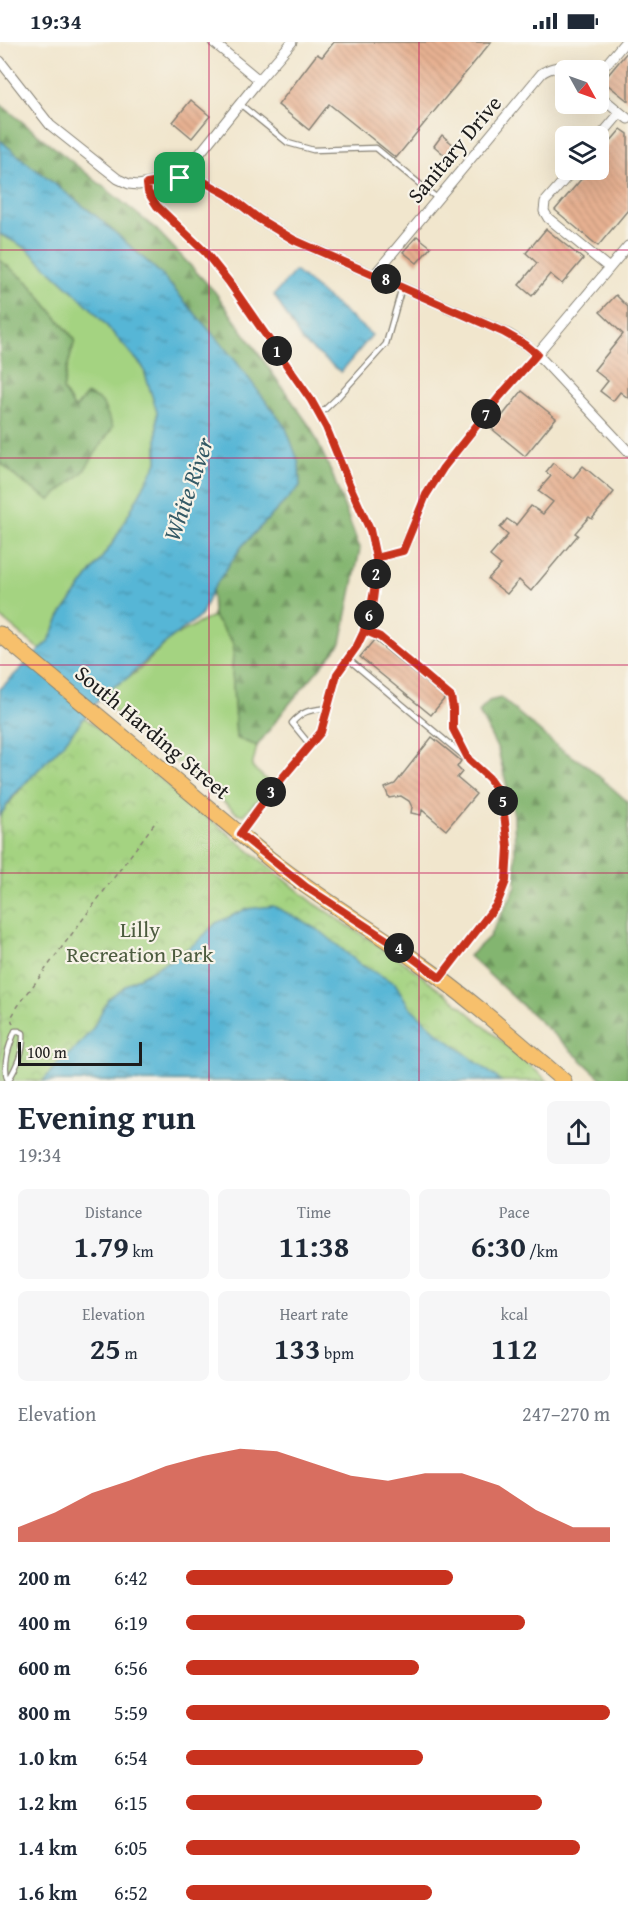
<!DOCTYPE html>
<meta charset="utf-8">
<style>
body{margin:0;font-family:"Gentium Book Plus",serif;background:#f6f6f7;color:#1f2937;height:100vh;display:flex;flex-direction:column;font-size:22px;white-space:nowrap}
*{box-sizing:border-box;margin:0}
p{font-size:20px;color:#747a83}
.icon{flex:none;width:33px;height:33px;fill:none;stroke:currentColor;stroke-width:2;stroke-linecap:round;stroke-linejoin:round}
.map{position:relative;height:1039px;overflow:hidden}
.side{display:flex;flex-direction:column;background:#fff;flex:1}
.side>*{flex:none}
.needle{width:39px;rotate:130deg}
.fabs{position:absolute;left:555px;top:18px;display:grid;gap:12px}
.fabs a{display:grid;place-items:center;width:54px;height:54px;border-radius:9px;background:#fff;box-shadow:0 6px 24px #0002;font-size:30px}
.scale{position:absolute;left:18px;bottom:15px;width:124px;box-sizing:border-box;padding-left:6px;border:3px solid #1c1c1c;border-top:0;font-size:16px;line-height:21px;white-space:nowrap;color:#1c1c1c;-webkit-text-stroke:4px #f7f3e8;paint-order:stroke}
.pin{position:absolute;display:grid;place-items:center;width:51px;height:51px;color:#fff;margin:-26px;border-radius:12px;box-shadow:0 3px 9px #0006}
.km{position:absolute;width:30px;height:30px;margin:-15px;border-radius:50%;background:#222;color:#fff;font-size:16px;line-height:30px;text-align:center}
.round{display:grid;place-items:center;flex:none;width:63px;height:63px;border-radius:9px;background:#f6f6f7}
.headline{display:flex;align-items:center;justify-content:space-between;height:102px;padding:0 18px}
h1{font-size:33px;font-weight:700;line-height:45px}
.figures{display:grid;grid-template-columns:repeat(3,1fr);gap:9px;height:102px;padding:6px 18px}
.figures div{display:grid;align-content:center;border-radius:9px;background:#f6f6f7;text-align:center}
.figures b{font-size:30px;font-weight:700}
.figures small{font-size:16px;font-weight:400}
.figures p{font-size:16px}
.chart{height:168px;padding:12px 18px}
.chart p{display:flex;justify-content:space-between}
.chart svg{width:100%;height:108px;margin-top:6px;fill:#c8321e;opacity:.7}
ul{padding:0 18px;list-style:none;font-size:20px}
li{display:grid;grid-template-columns:96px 72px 1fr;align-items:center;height:45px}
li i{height:15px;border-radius:8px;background:#c8321e}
.status{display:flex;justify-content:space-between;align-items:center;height:42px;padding:0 30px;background:#fff;direction:ltr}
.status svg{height:16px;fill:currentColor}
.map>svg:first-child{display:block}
.grass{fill:#a4d381;stroke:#60784e;stroke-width:1.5}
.forest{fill:url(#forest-firs);stroke:#506846;stroke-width:1.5}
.park{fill:url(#park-crowns);stroke:#60784e;stroke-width:1.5}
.water{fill:url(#water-ripples);stroke:#3a6979;stroke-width:1.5}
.building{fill:url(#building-back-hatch)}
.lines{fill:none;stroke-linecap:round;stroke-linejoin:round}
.lane-casing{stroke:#868174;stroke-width:7}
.street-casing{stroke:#868174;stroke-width:11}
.primary-casing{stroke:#868174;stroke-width:17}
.path{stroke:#868174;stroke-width:1.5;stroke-dasharray:4.5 4.5;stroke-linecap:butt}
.lane{stroke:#fff;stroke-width:4.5}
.street{stroke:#fff;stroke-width:9}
.primary{stroke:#f7c06c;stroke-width:15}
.route-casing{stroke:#fff;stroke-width:12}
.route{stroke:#c8321e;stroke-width:8}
.grid{fill:none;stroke:#c2185b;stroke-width:1.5;stroke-opacity:0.55}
.labels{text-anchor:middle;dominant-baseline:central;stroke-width:4.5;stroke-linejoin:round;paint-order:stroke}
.street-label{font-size:22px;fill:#1c1c1c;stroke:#f7f3e8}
.park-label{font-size:22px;fill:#4c5c3f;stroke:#f7f3e8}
.water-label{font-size:24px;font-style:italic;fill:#345a66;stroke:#f7f3e8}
</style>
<div class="status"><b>19:34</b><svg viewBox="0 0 49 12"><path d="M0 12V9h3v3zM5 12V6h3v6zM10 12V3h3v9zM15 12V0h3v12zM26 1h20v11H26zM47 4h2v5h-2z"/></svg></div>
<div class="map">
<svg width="628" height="1039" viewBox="0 0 628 1039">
<defs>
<pattern id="forest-firs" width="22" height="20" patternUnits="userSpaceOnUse" patternTransform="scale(1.5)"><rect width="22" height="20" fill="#83b56f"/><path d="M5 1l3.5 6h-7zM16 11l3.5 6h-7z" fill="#6a925a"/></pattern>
<pattern id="park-crowns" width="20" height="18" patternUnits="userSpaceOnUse" patternTransform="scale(1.5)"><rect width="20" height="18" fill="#a4d381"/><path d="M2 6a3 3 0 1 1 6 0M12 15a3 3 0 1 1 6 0" fill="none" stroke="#8db56f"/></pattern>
<pattern id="water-ripples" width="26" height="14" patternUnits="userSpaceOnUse" patternTransform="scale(1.5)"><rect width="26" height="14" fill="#57b6d6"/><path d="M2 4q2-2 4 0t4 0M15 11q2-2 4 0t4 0" fill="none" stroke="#4793ad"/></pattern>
<pattern id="building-back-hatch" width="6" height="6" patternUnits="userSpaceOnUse" patternTransform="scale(1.5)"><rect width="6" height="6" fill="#e6b091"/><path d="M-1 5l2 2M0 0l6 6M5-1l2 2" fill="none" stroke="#c5977c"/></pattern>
</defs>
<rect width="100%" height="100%" fill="#f7f3e8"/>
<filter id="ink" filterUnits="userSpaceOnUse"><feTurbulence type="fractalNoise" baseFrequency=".0167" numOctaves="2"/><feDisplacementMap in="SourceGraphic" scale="12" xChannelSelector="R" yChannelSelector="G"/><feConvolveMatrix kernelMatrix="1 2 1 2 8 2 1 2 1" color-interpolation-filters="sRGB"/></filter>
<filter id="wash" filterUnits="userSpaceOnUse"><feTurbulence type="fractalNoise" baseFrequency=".008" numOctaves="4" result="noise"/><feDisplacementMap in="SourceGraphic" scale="24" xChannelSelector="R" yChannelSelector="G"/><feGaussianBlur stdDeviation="1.35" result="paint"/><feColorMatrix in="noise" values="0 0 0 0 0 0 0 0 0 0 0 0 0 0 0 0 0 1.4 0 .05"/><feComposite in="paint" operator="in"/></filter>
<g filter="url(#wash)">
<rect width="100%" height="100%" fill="#f1e6cd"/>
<path class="grass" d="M0,192L26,206L90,265L143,325L157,369V420L114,499L60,574L49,599L40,608L0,575V420L19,438L75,367L63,348L66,330L75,298L28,240L0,218Z
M213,574L234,602L232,627L236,696L257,704L252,725L269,740L268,747L243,773L237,771L100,657L106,649L137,630L172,595Z"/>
<path class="forest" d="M0,62L156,187L215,250L311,386L331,429L360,507L341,601L285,667L257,704L236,696L232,627L234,602L213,574L212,548L242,504L300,444L161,232L100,177L26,120L0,98Z
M0,218L28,240L75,298L66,330L63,348L75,367L87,352L102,360L113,385L83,430L50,458L19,438L0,420Z
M501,656L559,706L586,723L628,760V1039H604L469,914L489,895L516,845L514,773L498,708L479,670L489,659Z"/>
<path class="park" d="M84,675L315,862L398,916L454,958L548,1039H0V774C24,738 57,709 84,675Z"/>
<path class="water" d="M0,98L26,120L100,177L161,232L235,318L286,386L299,421L300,444L242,504L212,548L201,574L172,595L125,638L106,649L64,701L14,753L0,774V647L49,599L60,574L114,499L157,420V370L143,325L90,265L26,206L0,192Z
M295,229L372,293L341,330L302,299L274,253Z
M273,864L301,878L323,891L361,923L395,941L409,964L436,989L501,1039H43L58,1021L75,1007L93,986L108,957L129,941L170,918L197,900L216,881L246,867Z"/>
<g id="blocks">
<path class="building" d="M334,0H491L396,116L329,62L309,88L278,63L317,12L322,15Z
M628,9V59L603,39Z
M191,58L210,74L192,96L173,80Z
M621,87L628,92V168L598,204L555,168L589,128H598V114Z
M442,93L456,105L448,116L434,104Z
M546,187L583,217L562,242L550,232L532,254L519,243L537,221L526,211Z
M417,194L431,205L417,221L403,210Z
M616,253L628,265V356L620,350L613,359L600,349L608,339L594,328L623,292L600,270Z
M522,349L556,376L525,414L492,387Z
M553,421L573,436L583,424L614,450L592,477L589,475L575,491L578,493L531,549L519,538L507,552L488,537L501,523L490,514L508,493L500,486L507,477L516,483L531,464L543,472L553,460L538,449L551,434L546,430Z
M374,598L445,656L431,673L360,615Z
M432,695L461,719L457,725L462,730L457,736L476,752L446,788L422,768L421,773L411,771L412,765L409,759L401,754L389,756L385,746L395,742Z"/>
</g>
</g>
<g filter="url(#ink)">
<use href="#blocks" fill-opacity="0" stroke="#868174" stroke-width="1.5"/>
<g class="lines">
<g class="lane-casing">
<path id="lane" d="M240,62L288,101L313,108L376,106L438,157
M147,143L148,150L157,164L205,210L229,241L311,358L326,385L350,444L370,488L377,516
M319,373L338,355L386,302L402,245
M364,588L379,595L451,655L453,666V687L467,715
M348,617L490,736L502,755L508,805L506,839L497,862L441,933
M310,703L292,681C303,668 311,668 328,666
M242,791L273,747L321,690L337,632L357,604L368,581L375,543L377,516L394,513L403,509L426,453L443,426L500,354L537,312
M15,989H19L23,991C24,1010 17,1024 8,1039C2,1023 9,1004 15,989Z"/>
</g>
<g class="street-casing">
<path id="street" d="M213,0L259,38
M0,19L50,83L118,137L129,142L138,143L187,135L201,138L228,153L259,177L294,198L508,292L526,303L537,312L628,409
M598,32L625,0
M598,52L628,77
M598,97L620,71
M573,128L545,160L544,169L548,176L609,226
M180,136L259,38L292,0
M375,232L542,31C552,25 560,23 571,28
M537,312L628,204"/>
</g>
<g class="primary-casing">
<path id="primary" d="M0,592L271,818C319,856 372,887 422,923C472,958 518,1000 564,1039"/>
</g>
<path class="path" d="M13,982L11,976L18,964L157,778"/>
<use href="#lane" class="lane"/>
<use href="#street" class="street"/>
<use href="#primary" class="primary"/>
</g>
</g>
<g class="lines" filter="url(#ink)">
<g class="route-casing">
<path id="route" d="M180,136L147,142L148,150L157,164L205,210L229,240L311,358L326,385L350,444L370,488L376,516L375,543L368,581L357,604L337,632L321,690L273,747L240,792L306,845L398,905L440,936L497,862L506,839L508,805L502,755L489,736L469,718L453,687V666L451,655L380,595L364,588C375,566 375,539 376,516L403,509L426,453L443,426L500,354L537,312L526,303L503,290L294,198L259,177L228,153L201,138L187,135L180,136"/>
</g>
<use href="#route" class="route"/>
</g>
<path class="grid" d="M209,0V1039M419,0V1039M0,208H628M0,416H628M0,623H628M0,831H628"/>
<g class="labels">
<g class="street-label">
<text transform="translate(454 107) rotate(-50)">Sanitary Drive</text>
<text transform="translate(153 690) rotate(40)">South Harding Street</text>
</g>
<g class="park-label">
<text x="140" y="887">Lilly<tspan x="140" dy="25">Recreation Park</tspan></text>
</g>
<g class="water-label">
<text transform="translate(188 447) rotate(-71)">White River</text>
</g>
</g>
</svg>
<div class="fabs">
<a><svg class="needle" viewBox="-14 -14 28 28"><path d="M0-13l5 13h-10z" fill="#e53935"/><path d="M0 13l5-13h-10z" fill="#747a83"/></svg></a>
<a><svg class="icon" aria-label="layers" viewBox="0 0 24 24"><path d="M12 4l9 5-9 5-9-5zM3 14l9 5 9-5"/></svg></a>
</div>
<div class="scale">100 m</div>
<div class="pin" style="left:180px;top:136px;background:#1e9e55"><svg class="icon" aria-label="arrive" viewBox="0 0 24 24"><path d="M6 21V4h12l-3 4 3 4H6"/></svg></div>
<b class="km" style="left:277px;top:309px">1</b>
<b class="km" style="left:376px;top:532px">2</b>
<b class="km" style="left:271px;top:750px">3</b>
<b class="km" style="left:399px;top:906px">4</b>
<b class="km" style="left:503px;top:759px">5</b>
<b class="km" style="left:369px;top:573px">6</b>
<b class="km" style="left:486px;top:372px">7</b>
<b class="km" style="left:386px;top:237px">8</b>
</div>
<section class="side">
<div class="headline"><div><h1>Evening run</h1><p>19:34</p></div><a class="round"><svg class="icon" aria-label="share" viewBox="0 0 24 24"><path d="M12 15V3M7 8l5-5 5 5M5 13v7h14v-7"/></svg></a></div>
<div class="figures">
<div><p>Distance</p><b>1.79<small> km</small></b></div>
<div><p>Time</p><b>11:38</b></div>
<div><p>Pace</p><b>6:30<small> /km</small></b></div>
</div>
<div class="figures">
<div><p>Elevation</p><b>25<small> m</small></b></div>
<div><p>Heart rate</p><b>133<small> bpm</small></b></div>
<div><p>kcal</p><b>112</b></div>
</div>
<div class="chart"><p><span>Elevation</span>247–270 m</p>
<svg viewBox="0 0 160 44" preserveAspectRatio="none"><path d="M0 44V38L10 32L20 24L30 19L40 13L50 9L60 6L70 7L80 12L90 17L100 19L110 16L120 16L130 21L140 31L150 38L160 38V44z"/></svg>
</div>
<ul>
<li><b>200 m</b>6:42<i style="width:63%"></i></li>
<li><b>400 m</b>6:19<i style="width:80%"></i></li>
<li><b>600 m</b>6:56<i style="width:55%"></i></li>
<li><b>800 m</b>5:59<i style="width:100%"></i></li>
<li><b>1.0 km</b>6:54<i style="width:56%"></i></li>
<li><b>1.2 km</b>6:15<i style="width:84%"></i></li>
<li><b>1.4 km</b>6:05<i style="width:93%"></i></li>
<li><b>1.6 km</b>6:52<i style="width:58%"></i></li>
</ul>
</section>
